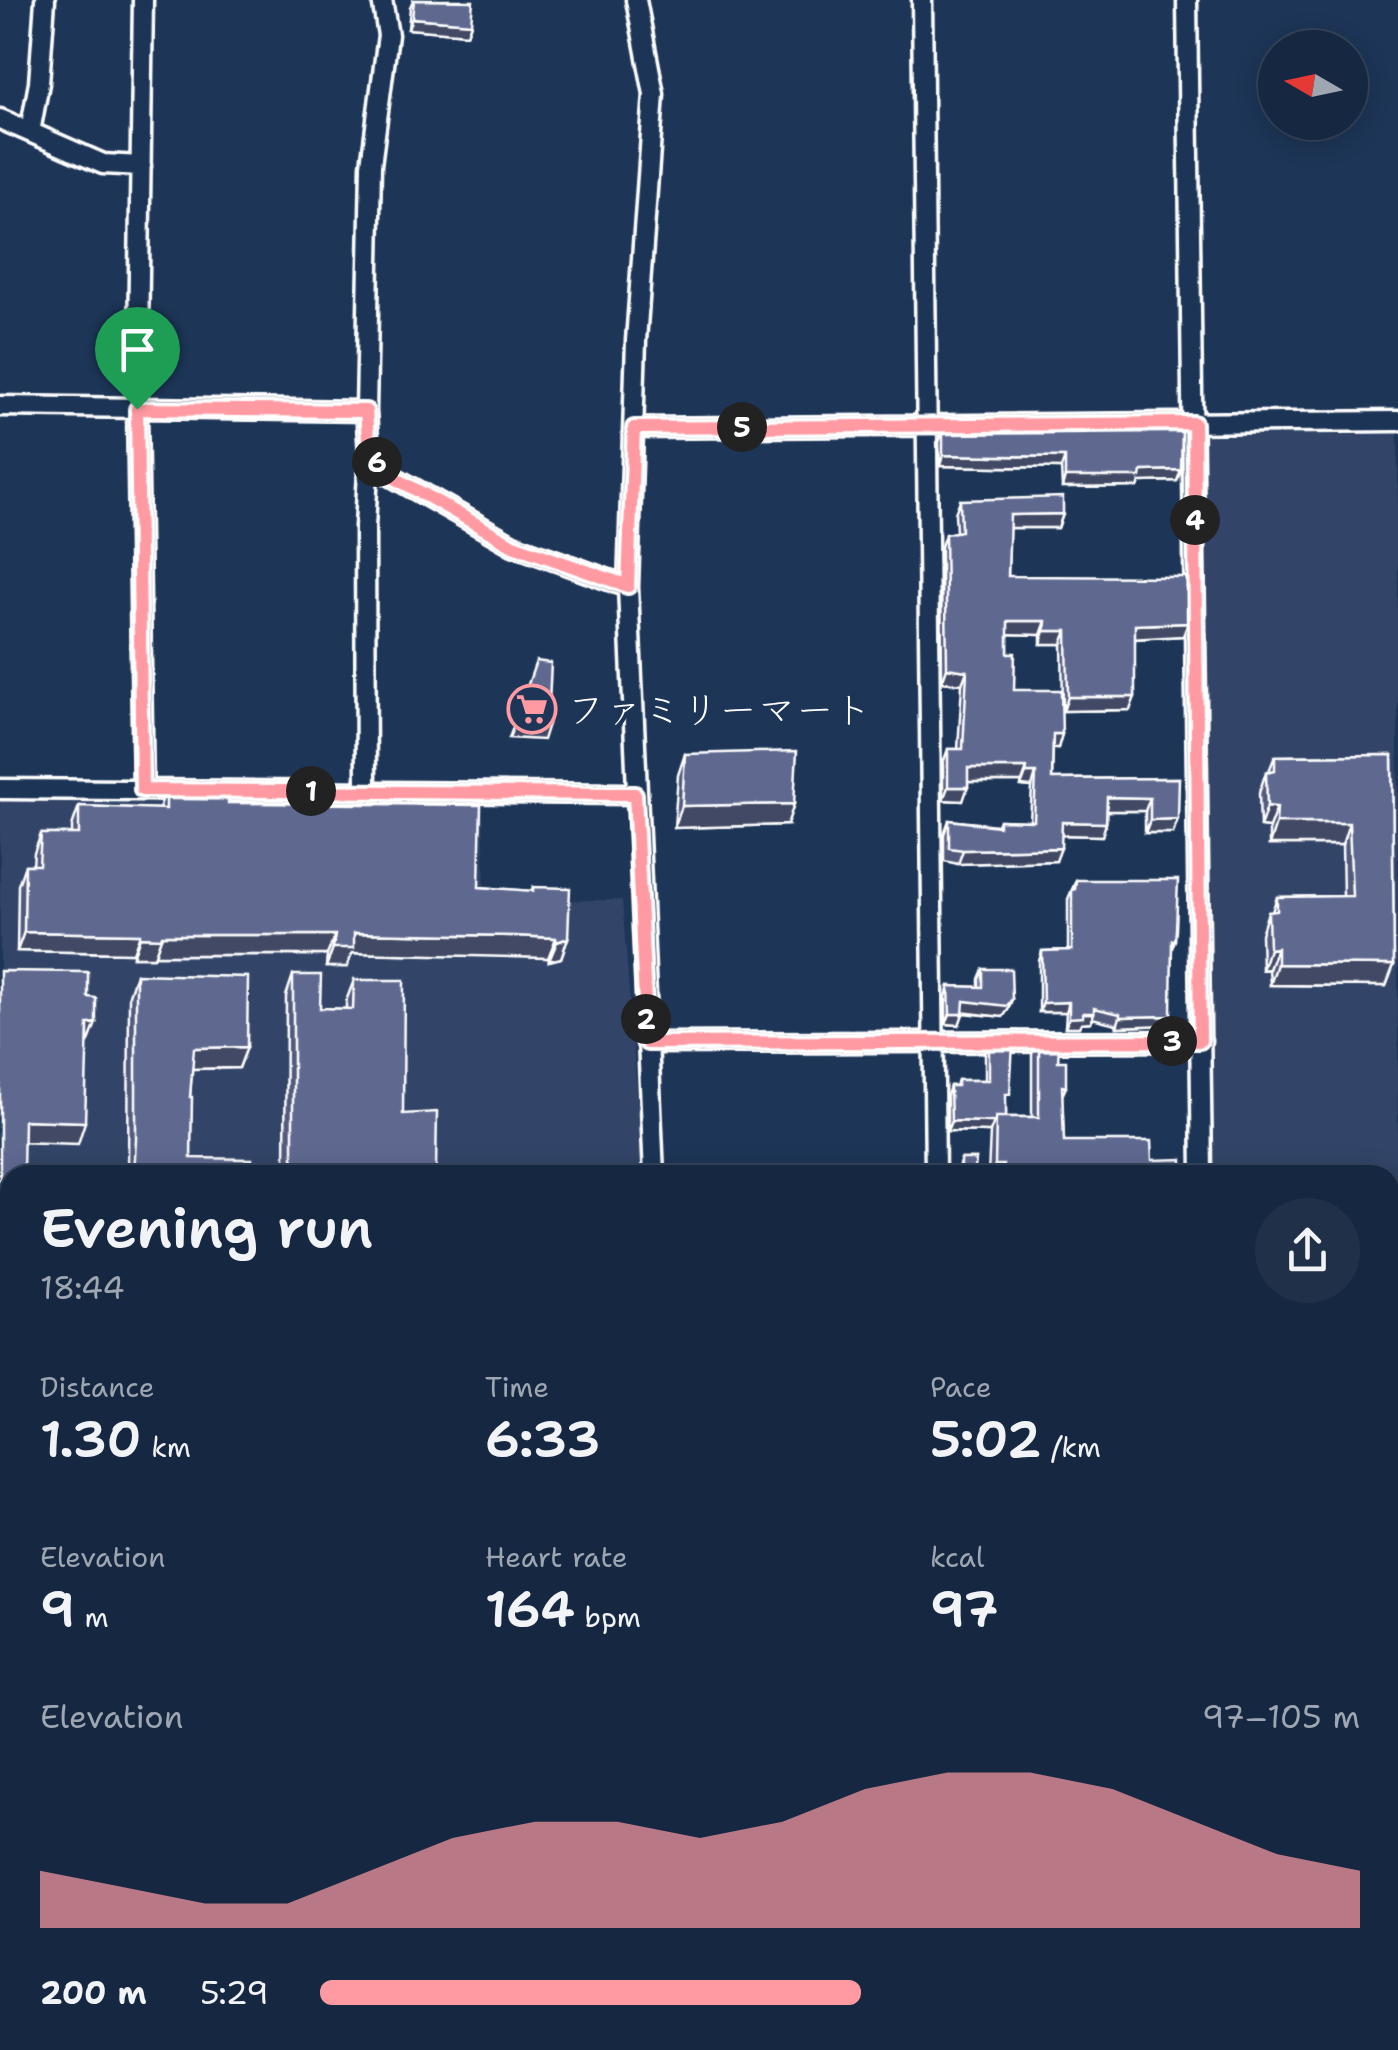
<!DOCTYPE html>
<meta charset="utf-8">
<style>
body{margin:0;font-family:"Shantell Sans","Klee One",sans-serif;background:#1f3048;color:#f1f3f6;height:100vh;display:flex;flex-direction:column;font-size:38px;white-space:nowrap}
*{box-sizing:border-box;margin:0}
p{font-size:32px;color:#9ea6b1}
.icon{flex:none;width:55px;height:55px;fill:none;stroke:currentColor;stroke-width:2;stroke-linecap:round;stroke-linejoin:round}
.map{position:relative;flex:1;overflow:hidden}
.side{position:absolute;left:0px;top:1165px;width:1400px;height:885px;display:flex;flex-direction:column;background:#162841;border-radius:30px 30px 0 0;box-shadow:0 5px 25px #0003,0 0 0 2px #35445a}
.side>*{flex:none}
.needle{width:65px;rotate:279deg}
.buttons{position:absolute;left:1258px;top:30px;display:grid;gap:20px}
.buttons a{display:grid;place-items:center;width:110px;height:110px;border-radius:50%;background:#162841;box-shadow:0 5px 25px #0003,0 0 0 2px #35445a;font-size:50px}
.pin{position:absolute;display:grid;place-items:center;width:85px;height:85px;color:#fff;margin:-102px -42px;border-radius:50% 50% 50% 0;rotate:-45deg;box-shadow:0 0 10px #0007}
.pin .icon{rotate:45deg}
.km{position:absolute;width:50px;height:50px;margin:-25px;border-radius:50%;background:#222;color:#fff;font-size:28px;line-height:50px;text-align:center}
.round{display:grid;place-items:center;flex:none;width:105px;height:105px;border-radius:52px;background:#1f3048}
.headline{display:flex;align-items:center;justify-content:space-between;height:170px;padding:0 40px}
h1{font-size:55px;font-weight:600;line-height:75px}
.stats{display:grid;grid-template-columns:repeat(3,1fr);gap:15px;height:170px;padding:10px 40px}
.stats div{display:grid;align-content:center}
.stats b{font-size:50px;font-weight:600}
.stats small{font-size:28px;font-weight:400}
.stats p{font-size:28px}
.chart{height:280px;padding:20px 40px}
.chart p{display:flex;justify-content:space-between}
.chart svg{width:100%;height:180px;margin-top:10px;fill:#ff9aa2;opacity:.7}
ul{padding:0 40px;list-style:none;font-size:32px}
li{display:grid;grid-template-columns:160px 120px 1fr;align-items:center;height:75px}
li i{height:25px;border-radius:12px;background:#ff9aa2}
.map>svg:first-child{display:block}
.built{fill:#314568}
.grass{fill:url(#grass-tufts);stroke:#a6babb;stroke-width:2.5}
.lines{fill:none;stroke-linecap:round;stroke-linejoin:round}
.minor-casing{stroke:#fff;stroke-width:25}
.major-casing{stroke:#fff;stroke-width:30}
.minor{stroke:#1d3557;stroke-width:18}
.major{stroke:#6a7074;stroke-width:22}
.wall{fill:#525a7c;stroke:#fff;stroke-width:2.5}
.shaded-wall{fill:#424a65;stroke:#fff;stroke-width:2.5}
.building{fill:#5f6990;stroke:#fff;stroke-width:2.5}
.route-casing{stroke:#fff;stroke-width:20}
.route{stroke:#ff9aa2;stroke-width:12}
.labels{text-anchor:middle;dominant-baseline:central;stroke-width:8;stroke-linejoin:round;paint-order:stroke}
.poi-label{font-size:38px;fill:#fff;stroke:#1d3557;text-anchor:start}
</style>
<div class="map">
<svg width="1398" height="2050" viewBox="0 0 1398 2050">
<defs>
<pattern id="grass-tufts" width="24" height="20" patternUnits="userSpaceOnUse" patternTransform="scale(2.5)"><rect width="24" height="20" fill="#4e7477"/><path d="M3 7l-1-3M5 7V3M7 7l1-3M15 17l-1-3M17 17v-4M19 17l1-3" fill="none" stroke="#4d5c5d"/></pattern>
</defs>
<rect width="100%" height="100%" fill="#1d3557"/>
<filter id="ink" filterUnits="userSpaceOnUse"><feTurbulence type="fractalNoise" baseFrequency=".01" numOctaves="2"/><feDisplacementMap in="SourceGraphic" scale="20" xChannelSelector="R" yChannelSelector="G"/><feConvolveMatrix kernelMatrix="1 2 1 2 8 2 1 2 1" color-interpolation-filters="sRGB"/></filter>
<g filter="url(#ink)">
<path class="built" d="M1398,434V2050H1225V2040H1390V1175H1213L1205,436Z
M0,800L483,804L485,901L622,900L643,1175H10V1613H0Z
M10,1728V2040H399L401,2050H0V1730Z"/>
<path class="grass" d="M1390,1697H1398V1877H1390Z"/>
<g class="lines">
<g class="minor-casing">
<path id="minor" d="M382,0L388,35L371,165L366,411L369,453L388,474L513,545L628,587
M636,0L654,94L636,341L628,587L654,1175
M922,0L935,1175
M1187,0L1202,1175
M0,119L103,164L141,166
M30,132L39,83L45,0
M0,406L366,411
M634,428L1398,421
M0,789L635,794
M143,790L137,409L143,0
M366,792L365,527L369,453
M647,1043L1201,1041
M0,1726L10,1724
M405,2040L406,2050
M568,2040L570,2050
M787,2040L789,2050
M943,2040V2050
M1215,2040V2050"/>
</g>
<g class="major-casing">
<path id="major" d="M1390,1620H1398
M0,1631H10"/>
</g>
<use href="#minor" class="minor"/>
<use href="#major" class="major"/>
</g>
<path class="wall" d="M413,0H461L471,23L467,34L408,29L410,7Z
M1085,428H1166L1181,470L1177,481L1140,482L1138,487L1062,488L1061,468L940,466L939,442L943,432H1084Z
M960,500L1063,514L1058,528H1009L1008,576L1183,636L1135,639L1130,710L1063,711L1062,644H1041V635L1008,634V653L1014,690L1062,734L1058,748H1053L1052,779L1179,778L1173,833H1145V811H1106V823L1102,836L1061,835L1056,861L958,864L944,861V834L949,820L997,825L999,820L1030,821L1032,787L1021,786L1022,782H968L963,801L943,800V763L948,749H958L962,684L942,682L941,547L945,534L956,532L955,513Z
M685,754L787,825L674,828L678,775Z
M1392,755L1394,965L1386,986L1270,985L1269,969L1262,970L1261,934L1268,912H1272L1277,897L1343,896L1342,845H1269V828L1260,827L1259,793L1266,772L1269,771L1275,756Z
M166,788L228,803L479,887L531,891L533,887L568,938L561,958L549,961L548,958L506,956L352,953L347,967H326L327,955H155L154,957H133V953L17,951L18,885L25,865H33L34,853L41,834H72V826L79,806L159,809Z
M1076,880L1175,940L1172,948L1168,1025L1117,1027L1116,1024L1092,1018L1091,1022L1081,1023L1079,1027H1065L1066,1012H1039V961L1042,951L1068,950V899Z
M983,969L1012,999L1008,1010L1003,1017L963,1013L959,1025L946,1024V997L949,986L979,987V979Z
M136,974L247,1047L239,1068L192,1069L190,1097L191,1158L252,1175H128L129,995Z
M293,975L320,1008L346,1009V1001L354,980L403,1114L434,1175H285L286,996Z
M1039,1035L1054,1046L1066,1087L1062,1096L1064,1141L1152,1160L1182,1175H988L990,1132L947,1131V1096L950,1086H956L958,1080H985V1054L989,1044L1006,1104V1117H1032V1054Z
M961,1159H976L974,1175H955Z
M3,1426H10L0,1559V1430L2,1431Z
M295,2040H392L393,2050H297Z
M835,2040H939L940,2046L938,2050H835Z
M1258,2040H1390L1398,2050H1258Z"/>
<path class="shaded-wall" d="M412,18L471,23L467,34L408,29Z
M943,455L1065,457L1061,468L940,466Z
M1181,470L1177,481L1140,482L1138,487L1062,488L1065,477L1142,471Z
M1063,514L1058,528H1005L1010,515Z
M1008,621H1046L1041,635L1004,634Z
M1188,623L1183,636L1130,639L1135,625Z
M1045,631H1067L1062,644H1041Z
M947,668L967,671L962,684L942,682Z
M1068,697H1135L1130,710L1063,711Z
M515,722L548,724L543,740L509,738Z
M1053,734H1062L1058,748H1048Z
M968,768H1027L1022,782H963Z
M1026,773H1036L1032,787L1021,786Z
M948,787H968L963,801L943,800Z
M1107,797L1150,798L1145,811H1102Z
M794,804L787,825L674,828L682,806Z
M1267,806L1277,807L1269,828L1260,827Z
M1178,819L1173,833H1145L1150,820Z
M1062,822L1106,823L1102,836L1057,835Z
M1276,823H1349L1342,845H1269Z
M1061,848L1056,861L958,864L963,850Z
M24,932L140,934L133,953L17,951Z
M354,933L514,936L556,938L548,958L352,953L347,967H326L333,948Z
M162,935H335L327,955H155Z
M140,937L161,938L154,957H133Z
M568,938L561,958L549,961L557,942Z
M1277,948L1269,969L1262,970L1269,949Z
M1277,964L1394,965L1386,986L1270,985Z
M1012,999L1008,1010L1003,1017L960,1012L964,1001Z
M1069,1002L1066,1012H1039L1043,1003Z
M1083,1013H1094L1091,1022L1081,1023L1079,1027H1065L1069,1018Z
M950,1014H963L959,1025L946,1024Z
M1171,1016L1168,1025L1117,1027L1120,1017Z
M96,1023L88,1044V1024Z
M247,1047L239,1068L186,1069L194,1048Z
M24,1120L85,1122L78,1144L16,1142Z
M951,1121L994,1122L990,1132L947,1131Z
M995,1165H1003L999,1175H991Z
M436,1171L434,1175H402V1173Z
M0,1220H10V1242H0Z
M0,1383H10V1405L0,1404Z
M1,1538H10V1559H0Z
M0,1700L10,1701V1711L0,1710Z
M894,2046H940L938,2050H893Z"/>
<path class="building" d="M414,0L473,1L471,23L412,18Z
M1166,425V428L1182,429L1181,470L1142,471L1141,477H1065V457L943,455V432H1085V428Z
M1063,497V514L1010,515L1008,576L1187,577L1188,623L1135,625V697H1068L1067,631H1045L1046,621H1008V653H1015L1014,690H1061L1062,734H1053L1052,779L1179,778L1178,819L1150,820V798L1107,797L1106,823L1062,822L1061,848L963,850L949,848V820L999,826V820L1034,821L1036,773H1026L1027,768H968V787H948V749H963L967,671L947,668L945,534L961,531L960,500Z
M536,661L551,663L548,724L515,722Z
M797,751L794,804L682,806L685,754Z
M1392,755L1394,965L1277,964V948L1269,949L1268,912L1277,911V897L1352,896L1349,823H1276L1277,807L1267,806L1266,772L1275,770V756Z
M229,787L228,803L481,805L479,887L533,891V887L570,888L568,938L557,942L556,938L514,936L354,933V948H333L335,935H162L161,938L140,937V934L24,932L25,865H39L41,834H79V806L166,809V788Z
M1076,880H1178L1176,930L1175,940H1172L1171,1016L1120,1017V1014L1094,1008V1013H1083V1017L1069,1018V1002L1043,1003L1042,951L1072,950V890L1075,889Z
M983,969H1011L1012,999L1007,1006L964,1001L963,1014H950L949,986L983,987Z
M0,971L88,972V997L96,998V1023L88,1024L85,1122L24,1120L23,1175H10V1220H0Z
M136,974L248,977L247,1047L194,1048L190,1097H192L191,1158L252,1159V1175H134L136,1139Z
M293,975H321L320,1008L353,1009L354,980H404L403,1114L437,1112L436,1171L402,1173V1175H293Z
M1039,1035H1055L1054,1046L1059,1047L1058,1061H1066V1087L1062,1086L1064,1141H1151L1152,1160L1182,1159V1175H1003V1165H995L996,1117H1039Z
M989,1044H1013L1010,1094H1006V1117H996L994,1122L951,1121L950,1086H957L958,1080H989Z
M961,1159H976L974,1174H961Z
M0,1265L10,1266V1383H0Z
M3,1426H10V1538H1L3,1446H0V1430L3,1431Z
M0,1638H10V1701L0,1700Z
M1390,1904H1398V2050H1263V2040H1390Z
M0,2014L5,2050H0Z
M306,2040H392L393,2050H308Z
M422,2040H473L474,2050H421Z
M718,2040H762L763,2047L759,2048V2050H718Z
M839,2040H939L940,2046H894L895,2050H839Z
M958,2040H1196V2050H957Z
M688,2041L689,2050H626Z"/>
</g>
<g class="lines" filter="url(#ink)">
<g class="route-casing">
<path id="route" d="M137,409L366,411L369,453L388,474L513,545L628,586L634,428L1194,423L1200,1041L647,1043L635,794L142,790Z"/>
</g>
<use href="#route" class="route"/>
</g>
<defs>
<g id="supermarket-ring" transform="scale(2.5)"><circle r="9.5" fill="#1d3557" stroke="#ff9aa2" stroke-width="1.5"/><path d="M-6-5.5h2.5l.6 2H6L4.5 2H-2.5L-4.4-4H-6ZM-1.5 3.2a1.3 1.3 0 1 0 .1 0ZM3 3.2a1.3 1.3 0 1 0 .1 0Z" fill="#ff9aa2"/></g>
</defs>
<g fill-rule="evenodd">
<use href="#supermarket-ring" x="532" y="709"/>
</g>
<g class="labels">
<g class="poi-label">
<text x="567" y="709">ファミリーマート</text>
</g>
</g>
</svg>
<div class="buttons">
<a><svg class="needle" viewBox="-14 -14 28 28"><path d="M0-13l5 13h-10z" fill="#e53935"/><path d="M0 13l5-13h-10z" fill="#9ea6b1"/></svg></a>
</div>
<div class="pin" style="left:137px;top:409px;background:#1e9e55"><svg class="icon" aria-label="arrive" viewBox="0 0 24 24"><path d="M6 21V4h12l-3 4 3 4H6"/></svg></div>
<b class="km" style="left:311px;top:791px">1</b>
<b class="km" style="left:646px;top:1019px">2</b>
<b class="km" style="left:1172px;top:1041px">3</b>
<b class="km" style="left:1195px;top:520px">4</b>
<b class="km" style="left:742px;top:427px">5</b>
<b class="km" style="left:377px;top:462px">6</b>
<section class="side">
<div class="headline"><div><h1>Evening run</h1><p>18:44</p></div><a class="round"><svg class="icon" aria-label="share" viewBox="0 0 24 24"><path d="M12 15V3M7 8l5-5 5 5M5 13v7h14v-7"/></svg></a></div>
<div class="stats">
<div><p>Distance</p><b>1.30<small> km</small></b></div>
<div><p>Time</p><b>6:33</b></div>
<div><p>Pace</p><b>5:02<small> /km</small></b></div>
</div>
<div class="stats">
<div><p>Elevation</p><b>9<small> m</small></b></div>
<div><p>Heart rate</p><b>164<small> bpm</small></b></div>
<div><p>kcal</p><b>97</b></div>
</div>
<div class="chart"><p><span>Elevation</span>97–105 m</p>
<svg viewBox="0 0 160 44" preserveAspectRatio="none"><path d="M0 44V30L10 34L20 38L30 38L40 30L50 22L60 18L70 18L80 22L90 18L100 10L110 6L120 6L130 10L140 18L150 26L160 30V44z"/></svg>
</div>
<ul>
<li><b>200 m</b>5:29<i style="width:52%"></i></li>
</ul>
</section>
</div>
